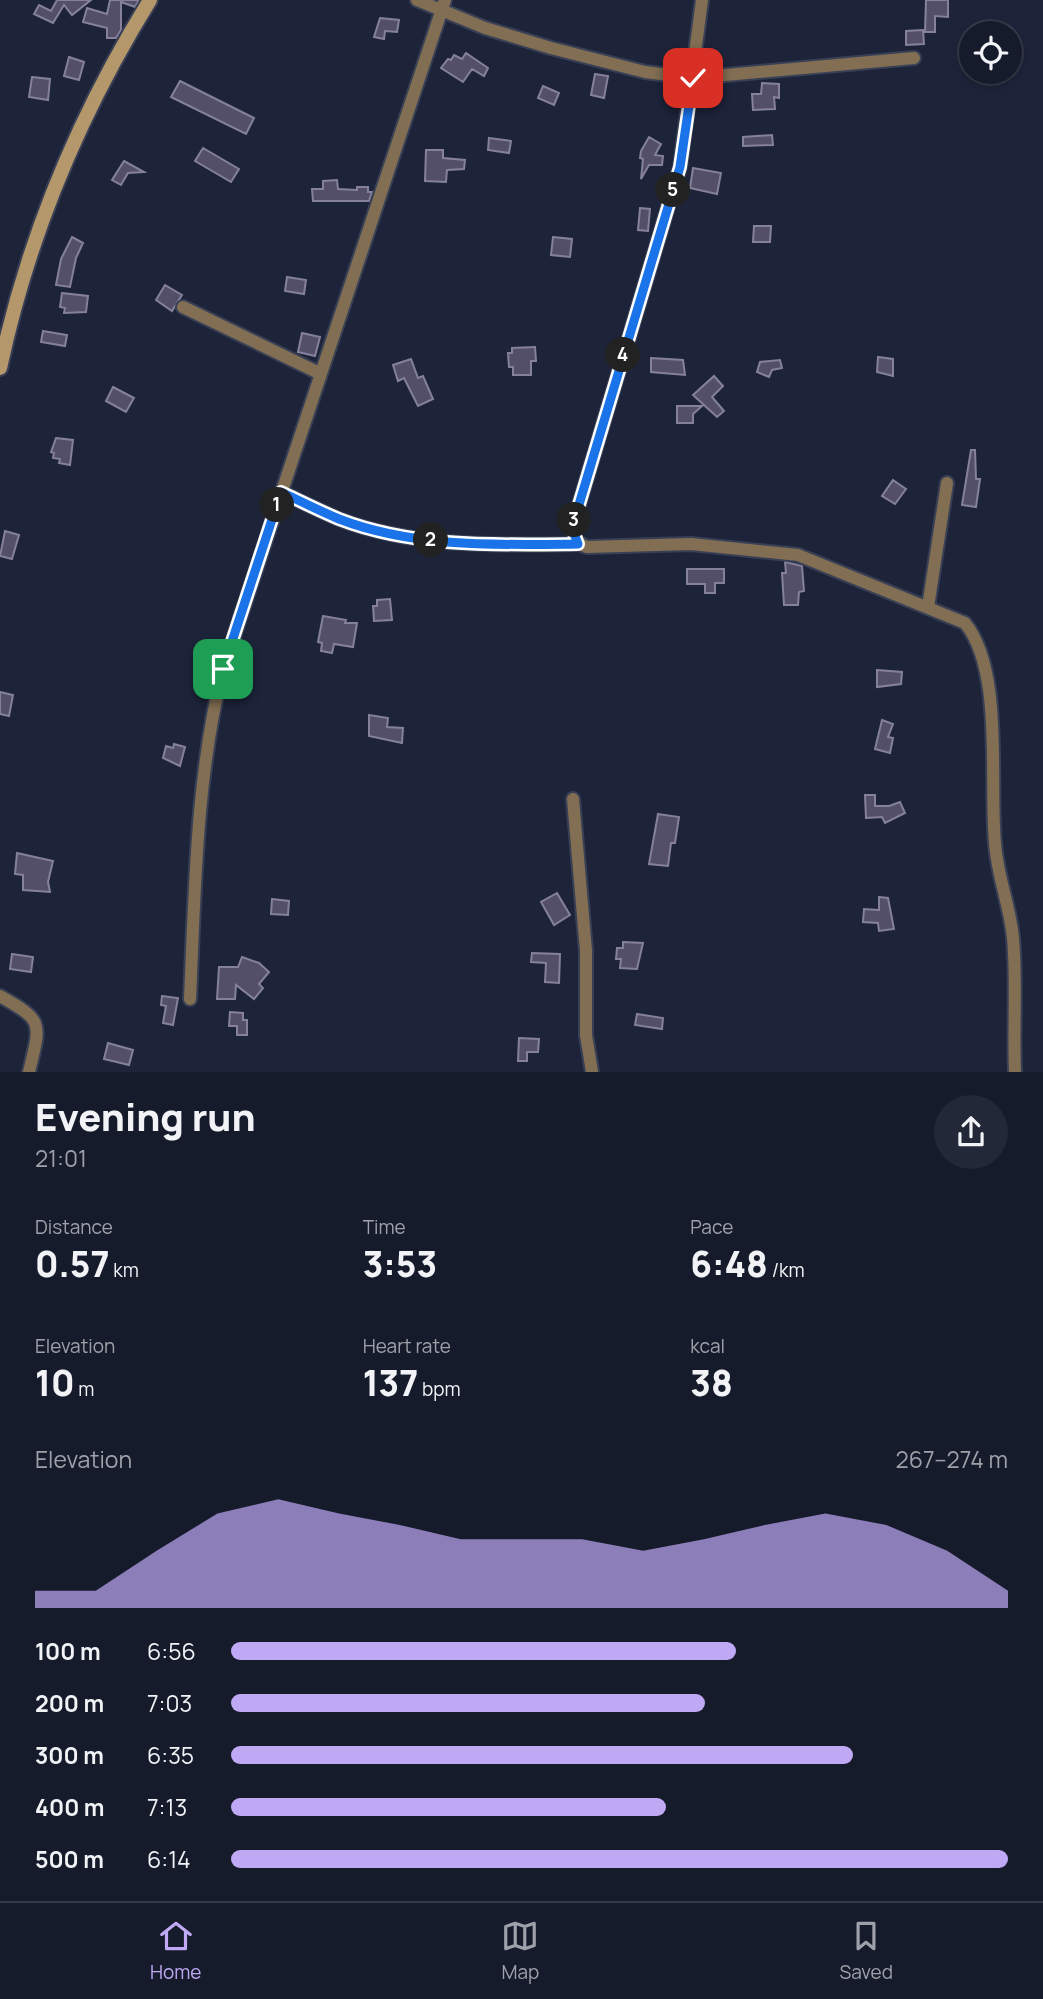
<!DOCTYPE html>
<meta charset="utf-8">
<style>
body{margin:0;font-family:Manrope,sans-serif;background:#232838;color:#f1f3f6;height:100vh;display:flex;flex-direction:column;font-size:26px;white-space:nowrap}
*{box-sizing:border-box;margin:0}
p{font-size:23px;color:#9ea1a9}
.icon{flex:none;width:38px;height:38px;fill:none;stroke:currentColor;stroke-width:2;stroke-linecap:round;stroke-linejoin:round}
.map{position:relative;height:1072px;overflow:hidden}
.sheet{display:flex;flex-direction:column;background:#161b2c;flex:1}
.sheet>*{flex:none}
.tools{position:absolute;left:959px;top:21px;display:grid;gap:14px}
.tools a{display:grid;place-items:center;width:63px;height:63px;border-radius:50%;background:#161b2c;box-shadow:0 4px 10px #0003,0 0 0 2px #353948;font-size:35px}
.pin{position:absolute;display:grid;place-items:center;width:60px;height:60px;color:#fff;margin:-30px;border-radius:14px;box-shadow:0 4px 10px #0006}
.km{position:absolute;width:35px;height:35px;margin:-18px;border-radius:50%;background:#222;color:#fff;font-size:19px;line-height:35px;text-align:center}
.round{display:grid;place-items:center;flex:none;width:74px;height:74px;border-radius:37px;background:#232838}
.overview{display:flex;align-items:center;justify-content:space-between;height:119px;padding:0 35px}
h1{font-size:38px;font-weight:800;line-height:52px}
.metrics{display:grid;grid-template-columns:repeat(3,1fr);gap:10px;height:119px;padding:7px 35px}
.metrics div{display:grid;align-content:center}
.metrics b{font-size:35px;font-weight:800}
.metrics small{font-size:19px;font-weight:400}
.metrics p{font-size:19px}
.chart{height:196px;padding:14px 35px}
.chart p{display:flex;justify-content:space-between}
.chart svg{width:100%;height:126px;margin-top:7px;fill:#bfa9f4;opacity:.7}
ul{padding:0 35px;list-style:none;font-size:23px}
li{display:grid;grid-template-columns:112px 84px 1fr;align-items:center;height:52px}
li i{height:18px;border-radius:9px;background:#bfa9f4}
.tabs{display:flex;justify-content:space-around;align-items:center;height:98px;border-top:2px solid #353948;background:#161b2c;font-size:19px;color:#9ea1a9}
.tabs a{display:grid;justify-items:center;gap:4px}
.tabs .on{color:#bfa9f4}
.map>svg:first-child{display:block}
.building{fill:#544f69;stroke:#85809c;stroke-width:2}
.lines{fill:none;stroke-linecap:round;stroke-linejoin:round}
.street-casing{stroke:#394055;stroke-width:16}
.secondary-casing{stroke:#394055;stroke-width:18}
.street{stroke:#816e53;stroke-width:12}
.secondary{stroke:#b5976c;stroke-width:14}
.route-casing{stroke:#fff;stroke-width:14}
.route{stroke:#1a73e8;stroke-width:9}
</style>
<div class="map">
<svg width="1043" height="1072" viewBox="0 0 1043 1072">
<rect width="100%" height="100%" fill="#1d243a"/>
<path class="building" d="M57,0H91L72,15L64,5L53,23L34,14L39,5L51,11Z
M110,0H139L135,7L121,2V30L116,38H107V28L83,22L87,8L107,14Z
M926,0H948V17L935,16V32H925Z
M380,18L399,20L397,32L385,31L384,39L374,37Z
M923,30L924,44L906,45V31Z
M466,53L488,68L484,76L472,69L463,82L441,68L448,59L451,60L454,55L462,59Z
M69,57L84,62L79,80L64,76Z
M595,74L608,76L604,98L591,95Z
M32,77L50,79L48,100L29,97Z
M180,81L254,118L246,134L171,97Z
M762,83L779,84V98L774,97L775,109L753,110L752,94H761Z
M543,86L559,93L554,105L538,98Z
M772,135L773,145L743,146V137Z
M649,137L661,144L655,155L663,156L662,165H649L641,179L643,159L640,158L641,151Z
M489,138L511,141L509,153L488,150Z
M203,148L239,169L231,182L195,161Z
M426,150H443V158L465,160L464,169L447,170L446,182L425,181Z
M124,161L144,172L128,173L121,185L112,180Z
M693,168L721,173L717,194L690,188Z
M337,180L338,189L357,190V187H368V192H372L369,201H313L312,189H323V181Z
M640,208L650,209L648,231L638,230Z
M754,226H771L770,242H753Z
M72,237L83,243L76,258L70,287L56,285L61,259Z
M553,237L572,239L570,257L551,255Z
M287,277L306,280L304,294L285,291Z
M165,285L182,295L172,311L156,300Z
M62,293L88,296L86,312L64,313L65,308L60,307Z
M43,331L67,335L65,346L41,342Z
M302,333L320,337L315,356L298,352Z
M535,347L536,361H531V375H513V367H509L508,353H512V348Z
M878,357L893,359V376L877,372Z
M651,358L683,360L685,375L651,372Z
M411,359L418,378L423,376L433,399L418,406L404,378L398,381L393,365Z
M780,360L782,368L772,370L769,377L757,372L760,362Z
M714,376L723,386L712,397L724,411L717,417L693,395Z
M113,387L134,398L126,412L106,401Z
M677,406H702L693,414V423H677Z
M56,438L73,440L70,465L59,463L60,459L53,458L54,453L51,452Z
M971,450H975L976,479H980L976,507L962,505Z
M893,480L906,489L895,504L882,496Z
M5,531L19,535L12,559L0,556Z
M785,562L802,566L804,591L799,592L798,605H784L782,573H786Z
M687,569H724V583H715V593H705V584H687Z
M390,599L392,620L374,621L373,606H377V600Z
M323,616L346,620L345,623H357L353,647L334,644L332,653L321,651L322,643L318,642Z
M877,670L902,672L901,684L877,687Z
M0,692L13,695L9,716L0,714Z
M369,715L388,718L387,727L403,728L402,743L369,736Z
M882,720L893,724L888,737L893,738L890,753L875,749Z
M174,744L185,747L180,766L163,758L166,746L173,748Z
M865,795H875V806H889L900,802L905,813L885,823L882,817L866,818Z
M658,814L679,817L675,843H671L668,866L649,864Z
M17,853L53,861L48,882L50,892L23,890V875L15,874Z
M557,893L570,915L554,925L541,902Z
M879,897L888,898L894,929L879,931L878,923L863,922L864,909L879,910Z
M272,899L289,901L288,915L271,914Z
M623,942L643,943L637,969L620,968L621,959H616L617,948H623Z
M532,953L560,954L559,983L545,982L546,963L531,962Z
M12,954L33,957L31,972L10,969Z
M242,957L259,963L269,972L259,984L263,988L254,999L236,985L235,999H217L219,967H238Z
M162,996L178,998L173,1025L163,1023L166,1006L161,1005Z
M230,1012L243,1013V1020H247V1035H237V1026H229Z
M637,1014L663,1018L662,1029L635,1025Z
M519,1038L539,1039L538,1052H527V1061H518Z
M108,1043L133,1050L129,1065L104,1059Z"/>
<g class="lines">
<g class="street-casing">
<path id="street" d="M417,0L485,28L551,48L645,72L693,78L914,58
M702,0L680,167L572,528C574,539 576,543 587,547L691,544L798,555L965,623C1004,671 989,782 995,843C997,875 1010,906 1013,938C1017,983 1013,1027 1015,1072
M183,307L319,373
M281,492C300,501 320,511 339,519C414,548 499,545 577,544
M928,607L947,483
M573,799L586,951V1035L592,1072
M0,996C44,1021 41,1022 29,1072
M190,999C195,888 196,777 223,669L445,0"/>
</g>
<g class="secondary-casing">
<path id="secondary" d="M0,368C28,237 80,113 150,0"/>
</g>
<use href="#street" class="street"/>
<use href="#secondary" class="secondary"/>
</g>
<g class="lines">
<g class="route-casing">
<path id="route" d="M223,669L281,492C300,501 320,511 339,519C414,548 499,545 578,544L572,528L680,167L693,78"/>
</g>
<use href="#route" class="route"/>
</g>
</svg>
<div class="tools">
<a><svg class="icon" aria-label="locate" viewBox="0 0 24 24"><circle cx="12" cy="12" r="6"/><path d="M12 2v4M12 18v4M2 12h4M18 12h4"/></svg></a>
</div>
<div class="pin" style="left:223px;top:669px;background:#1e9e55"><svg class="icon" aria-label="arrive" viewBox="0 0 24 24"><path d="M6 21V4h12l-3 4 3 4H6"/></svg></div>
<div class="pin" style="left:693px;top:78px;background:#d93025"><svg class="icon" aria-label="check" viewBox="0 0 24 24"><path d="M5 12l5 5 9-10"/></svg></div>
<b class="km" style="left:277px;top:505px">1</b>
<b class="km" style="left:431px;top:540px">2</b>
<b class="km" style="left:574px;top:520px">3</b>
<b class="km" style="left:623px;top:355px">4</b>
<b class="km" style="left:673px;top:190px">5</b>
</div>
<section class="sheet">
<div class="overview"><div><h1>Evening run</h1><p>21:01</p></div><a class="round"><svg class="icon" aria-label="share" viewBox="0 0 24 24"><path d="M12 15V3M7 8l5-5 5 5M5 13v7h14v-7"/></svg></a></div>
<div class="metrics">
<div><p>Distance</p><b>0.57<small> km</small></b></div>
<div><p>Time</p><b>3:53</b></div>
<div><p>Pace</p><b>6:48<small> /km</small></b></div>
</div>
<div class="metrics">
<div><p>Elevation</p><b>10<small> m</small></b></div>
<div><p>Heart rate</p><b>137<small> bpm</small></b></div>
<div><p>kcal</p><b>38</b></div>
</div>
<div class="chart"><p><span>Elevation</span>267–274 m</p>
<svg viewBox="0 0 160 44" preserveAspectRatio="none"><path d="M0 44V38L10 38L20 24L30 11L40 6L50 11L60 15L70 20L80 20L90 20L100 24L110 20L120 15L130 11L140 15L150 24L160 38V44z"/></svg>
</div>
<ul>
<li><b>100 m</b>6:56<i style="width:65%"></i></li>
<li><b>200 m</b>7:03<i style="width:61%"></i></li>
<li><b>300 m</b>6:35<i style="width:80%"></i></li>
<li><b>400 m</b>7:13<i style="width:56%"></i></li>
<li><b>500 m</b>6:14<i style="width:100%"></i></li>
</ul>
</section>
<nav class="tabs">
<a class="on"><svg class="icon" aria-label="home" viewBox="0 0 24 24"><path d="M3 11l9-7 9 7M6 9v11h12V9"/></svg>Home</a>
<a><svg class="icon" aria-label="map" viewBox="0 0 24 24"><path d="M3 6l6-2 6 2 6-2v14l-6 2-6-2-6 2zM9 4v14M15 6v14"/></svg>Map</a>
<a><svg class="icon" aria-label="saved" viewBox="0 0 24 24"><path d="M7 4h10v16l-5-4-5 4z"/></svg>Saved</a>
</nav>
